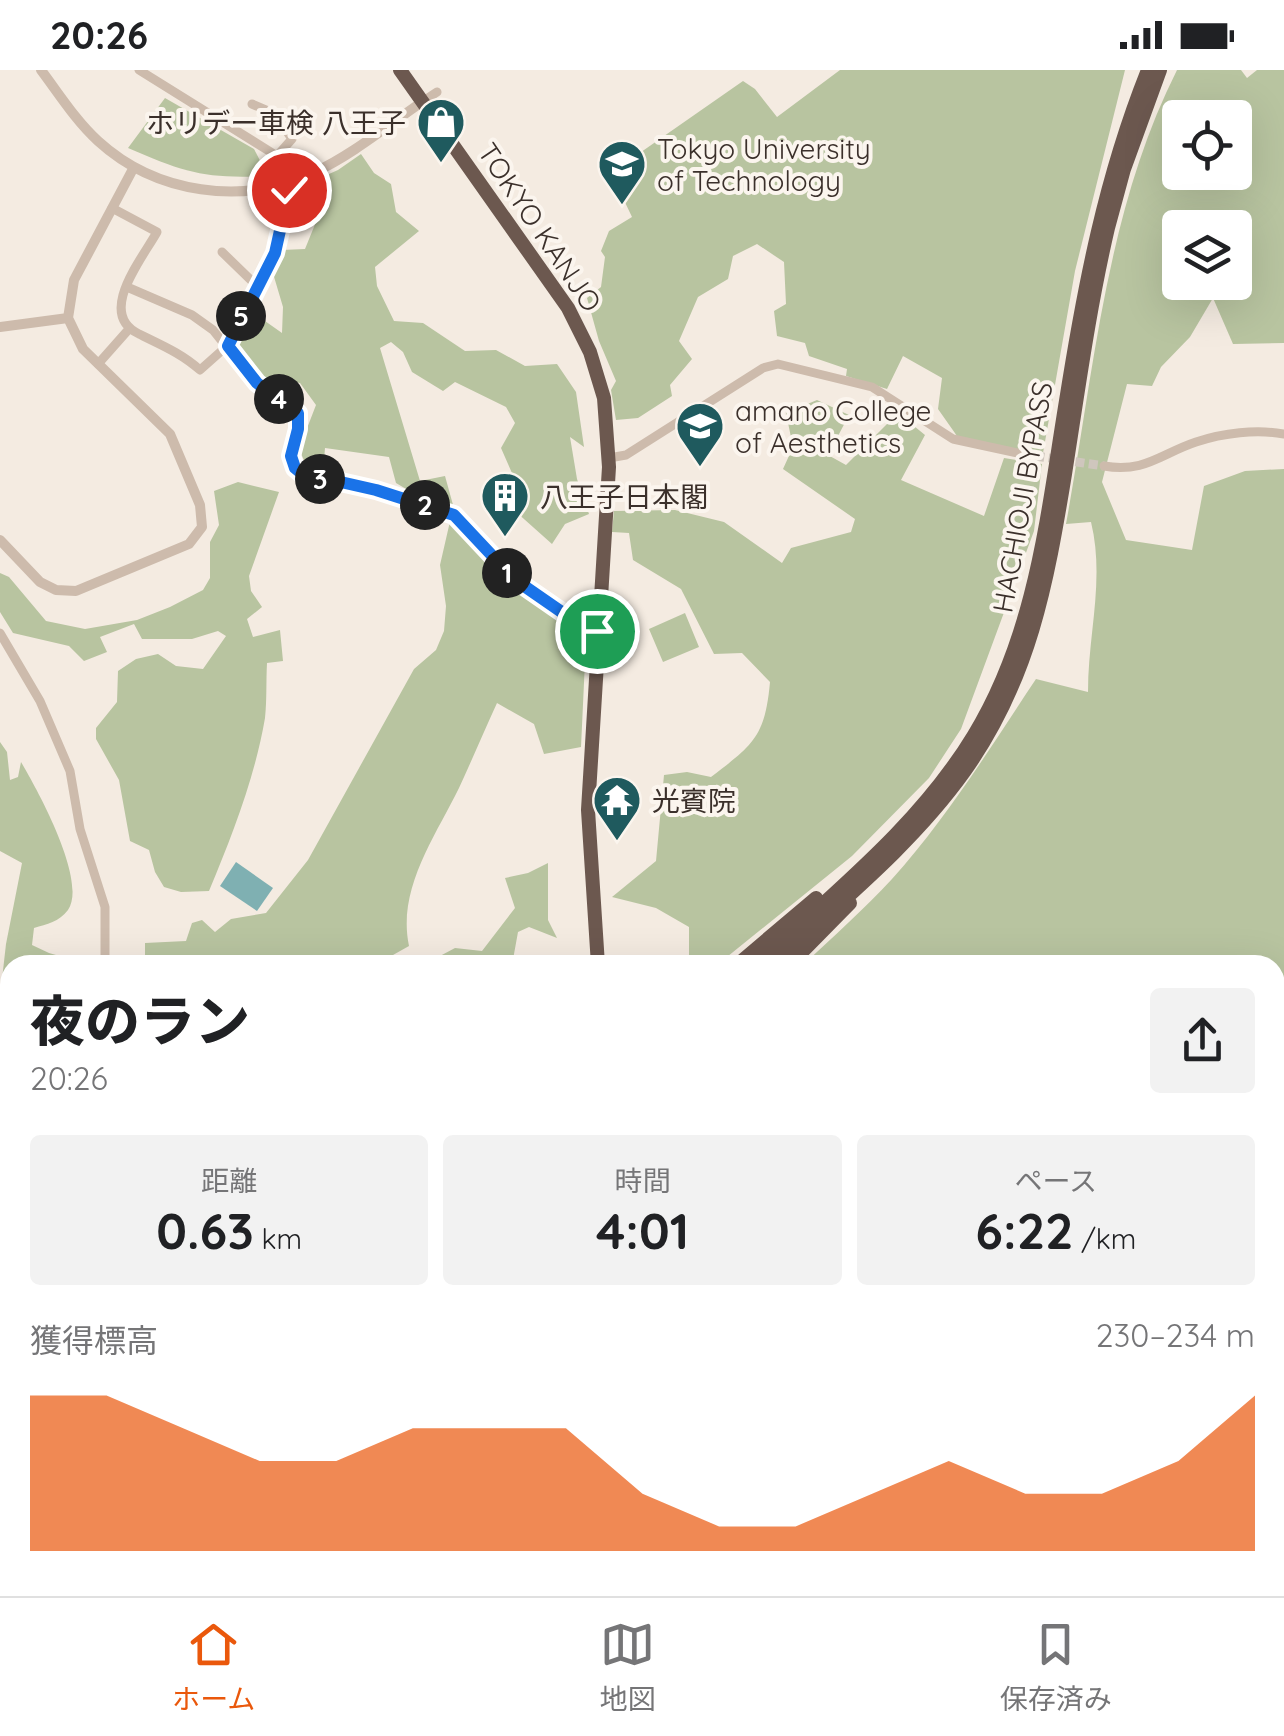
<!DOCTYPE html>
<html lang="ja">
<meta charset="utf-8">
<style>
body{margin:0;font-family:Quicksand,"Noto Sans JP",sans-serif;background:#f2f2f2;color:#202124;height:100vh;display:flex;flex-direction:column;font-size:38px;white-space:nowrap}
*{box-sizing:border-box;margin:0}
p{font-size:32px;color:#757577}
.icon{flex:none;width:55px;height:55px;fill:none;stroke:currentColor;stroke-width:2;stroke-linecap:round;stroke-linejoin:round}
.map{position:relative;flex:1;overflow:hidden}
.side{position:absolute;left:0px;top:885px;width:1285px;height:642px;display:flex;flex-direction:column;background:#fff;border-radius:30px 30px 0 0;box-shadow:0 10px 40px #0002}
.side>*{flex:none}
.fabs{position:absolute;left:1162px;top:30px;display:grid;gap:20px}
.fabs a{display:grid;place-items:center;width:90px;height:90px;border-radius:10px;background:#fff;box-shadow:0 10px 40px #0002;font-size:50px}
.pin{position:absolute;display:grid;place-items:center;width:85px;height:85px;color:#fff;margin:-42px;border:5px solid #fff;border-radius:50%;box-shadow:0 2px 10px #0007}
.km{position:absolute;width:50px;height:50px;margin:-25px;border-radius:50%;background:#222;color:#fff;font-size:28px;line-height:50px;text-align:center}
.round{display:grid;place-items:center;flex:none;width:105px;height:105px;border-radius:10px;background:#f2f2f2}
.head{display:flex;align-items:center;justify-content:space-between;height:170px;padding:0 30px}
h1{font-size:55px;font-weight:800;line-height:75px}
.metrics{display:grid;grid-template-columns:repeat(3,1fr);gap:15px;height:170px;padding:10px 30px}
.metrics div{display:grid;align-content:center;border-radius:10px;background:#f2f2f2;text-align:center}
.metrics b{font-size:50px;font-weight:800}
.metrics small{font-size:28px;font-weight:400}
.metrics p{font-size:28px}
.chart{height:280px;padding:20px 30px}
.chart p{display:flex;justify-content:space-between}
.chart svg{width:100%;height:180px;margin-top:10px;fill:#ea580c;opacity:.7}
.status{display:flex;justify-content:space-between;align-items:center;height:70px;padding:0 50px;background:#fff;direction:ltr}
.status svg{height:28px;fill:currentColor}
.tab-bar{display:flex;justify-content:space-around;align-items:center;height:140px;border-top:2px solid #e0e0e0;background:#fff;font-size:28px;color:#757577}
.tab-bar a{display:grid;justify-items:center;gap:5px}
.tab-bar .current{color:#ea580c}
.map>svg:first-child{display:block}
.green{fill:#b8c4a0;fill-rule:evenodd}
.water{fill:#7fb0b2}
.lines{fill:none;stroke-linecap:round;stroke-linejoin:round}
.stream{stroke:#7fb0b2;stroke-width:2.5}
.minor-tunnel{stroke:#cfc6bd;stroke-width:9;stroke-dasharray:9 4.5;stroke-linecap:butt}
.minor{stroke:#cdbbac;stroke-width:9}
.tertiary{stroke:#cdbbac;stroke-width:10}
.primary{stroke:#7d675c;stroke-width:14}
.trunk{stroke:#6c584f;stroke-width:14}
.route-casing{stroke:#fff;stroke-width:20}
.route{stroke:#1a73e8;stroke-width:12}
.labels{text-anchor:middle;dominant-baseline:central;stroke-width:8;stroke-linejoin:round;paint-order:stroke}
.poi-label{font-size:28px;fill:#3b302b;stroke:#fbf5ee;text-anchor:start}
.street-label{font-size:28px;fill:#3b302b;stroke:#fbf5ee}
</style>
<div class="status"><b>20:26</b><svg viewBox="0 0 49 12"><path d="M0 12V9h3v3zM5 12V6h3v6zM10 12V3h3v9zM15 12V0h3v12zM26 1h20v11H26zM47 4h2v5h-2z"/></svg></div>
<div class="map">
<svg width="1284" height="1526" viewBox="0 0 1284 1526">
<rect width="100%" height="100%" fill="#f4ebe1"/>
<path class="green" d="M840,0H1125L1075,201L1043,383L991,376L957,366L938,339L942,308L903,286L887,319L846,306L847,299L809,286L805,273L777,266L774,241L786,234L784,192L757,174L733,186L728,209L698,227L679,271L692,289L670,315L672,326L638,348L616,350L611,320L616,311L599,271L587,228L601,217L605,187L601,181L609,161L632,147L611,103L743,11L755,19L777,47Z
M1177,0H1241L1247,8L1257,0H1284V273L1233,274L1213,228L1190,267L1161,297L1152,316L1127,314L1102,412L1126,470L1192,480L1204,416L1245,401L1284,399V967L1275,964V895H803C833,867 864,839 892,809C947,748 990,678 1036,609L1088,622C1088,563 1105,510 1091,452L1066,454C1094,301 1106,141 1177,0ZM1180,48H1235V102H1180ZM1180,158H1235V212H1180Z
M165,28L254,79L268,106C205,109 186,103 128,78Z
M361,84L374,103L391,114L396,142L419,161L375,197L377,216L394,251L423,253L465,281L496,280L525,296L557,294L576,322L584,377L570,367L577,409L589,444L565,454L552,474L515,441L519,419L501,378L515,353L506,337L455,312L443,321L412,302L403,282L391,272L380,278L420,411L445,406L455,442L423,429L396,413L389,387L325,378L323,403L306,395L299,379L316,335L300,313L291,312L278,322C244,294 225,284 251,241L282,263L283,237L272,200L282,180L305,179L318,147L311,128L293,120L338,100Z
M817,330L849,345L828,385L846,395L898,343L925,365L901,410L984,446L1004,388L1042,394L1034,461L961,659L929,708L852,786L717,895H684L689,888V857L656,838L612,827L656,791L664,705L687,702L711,707C753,675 765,667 770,612L742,583L714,584L681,519L633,490L629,463L612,462L614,441L675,440L724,452L782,493L791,478L851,462L855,449L783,399L793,377L786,343Z
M238,412L279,422L249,506L251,521L262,537L247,549L253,567L280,560L283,591L267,593C266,611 267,630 265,648C255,707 232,766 209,821L181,822L164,817L155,802L149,780L130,771L119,710L96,669V658L117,632L118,601L136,589L158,584L176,596L203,599L226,566L218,561L192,569H142L134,554L100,567L107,582L84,591L69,576L13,563L0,542V503L9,507L46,551L85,559L137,550L170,537L203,520L210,508V472L219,455L214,421Z
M451,447C470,466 482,489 502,508C526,531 559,549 586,570L581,677L544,684L534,654L497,633C484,661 472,690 459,718C435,767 397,819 409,876L393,885L395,895H145V873L186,871L192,853L202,850L215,862L231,849L266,843L308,790L414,599L436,580L444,561L446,536L440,495Z
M685,543L699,577L663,592L649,559Z
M0,672L7,682L10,710L18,707L21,692C37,719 88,811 68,840C59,852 47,854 34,858L32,875L49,883L91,895H10V1052L0,1050V927L6,874L22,793L0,781Z
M548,793V850L557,868L529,857L518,862L512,895H423L455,878L482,881L515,838L505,808L528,803Z
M10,1167V1243L0,1251V1169Z
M6,1390H10V1518H533L531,1526H0V1391Z
M576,1518H679L683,1526H574Z
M903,1518H1075L1082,1521L1081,1526H910Z"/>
<path class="water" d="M236,792L273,818L257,841L220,816Z"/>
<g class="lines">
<path class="stream" d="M1282,1009H1284"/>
<path class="minor-tunnel" d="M1022,384L1104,396"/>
<path class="minor" d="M422,32L437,22
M252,34L275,44L292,69L277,86
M112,138L157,162C142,189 96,244 139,264C161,275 181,283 200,300L227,276L233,261C252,226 300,146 290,106C288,100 281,92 277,86L139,0
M222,182L257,216
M127,217L192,245L213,260L248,304L293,338L299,354L292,392L308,407L376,420L454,445L514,509L579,554L597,561
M98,294L129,259
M609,388L626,385L763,298L778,294L872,317L953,369L1022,384
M1104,396C1145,403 1160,384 1196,372C1223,363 1256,359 1284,364
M0,563L40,631L70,701L80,759L105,837V895
M1281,981H1284
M0,1297L10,1293"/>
<path class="tertiary" d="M41,0C59,24 76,51 98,71C156,124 243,136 313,103C352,85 387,56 422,32
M0,257L68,248
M0,470L40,512L56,520L76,521L189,474L202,457L200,435L170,364L83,279L68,248L74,210L134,97
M1275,1390H1284
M1275,1468L1284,1459
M1090,1518L1108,1526
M1186,1526L1203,1518"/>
<path class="primary" d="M1275,1325L1284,1326"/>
<path class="trunk" d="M400,0L568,238L590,282L604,328L609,397L588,740L598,895
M737,895L816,828
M756,895C833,823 919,756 974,665C1036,563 1047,446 1066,331C1084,217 1105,107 1148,0
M772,895C838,834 911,776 964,702C1030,609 1047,514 1065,404C1078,322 1089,239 1108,158L1124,99L1160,0
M789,895L850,833
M864,1518L867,1526
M542,1526L545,1518
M557,1526L559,1518"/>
</g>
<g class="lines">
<g class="route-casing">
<path id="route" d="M289,120L275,183L228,276L257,313L298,343V359L291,386L295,398L301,403L376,420L454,445L514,509L579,554L597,561"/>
</g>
<use href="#route" class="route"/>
</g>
<defs>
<g id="shop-pin" transform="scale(2.5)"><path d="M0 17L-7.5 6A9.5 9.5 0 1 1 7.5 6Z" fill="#1f5a5e" stroke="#fbf5ee"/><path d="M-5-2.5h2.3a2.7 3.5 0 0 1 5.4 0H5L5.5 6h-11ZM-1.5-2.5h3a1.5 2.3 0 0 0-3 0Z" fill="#fff"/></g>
<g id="university-pin" transform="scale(2.5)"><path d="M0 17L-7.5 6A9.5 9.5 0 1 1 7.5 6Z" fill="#1f5a5e" stroke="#fbf5ee"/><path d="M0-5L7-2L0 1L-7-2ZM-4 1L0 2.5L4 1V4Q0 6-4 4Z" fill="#fff"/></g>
<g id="building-pin" transform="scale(2.5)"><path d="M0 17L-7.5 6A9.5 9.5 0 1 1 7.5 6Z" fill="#1f5a5e" stroke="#fbf5ee"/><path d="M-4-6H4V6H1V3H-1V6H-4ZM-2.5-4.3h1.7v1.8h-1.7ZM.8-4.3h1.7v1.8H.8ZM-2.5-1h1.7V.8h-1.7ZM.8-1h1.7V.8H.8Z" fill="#fff"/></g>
<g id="temple-pin" transform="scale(2.5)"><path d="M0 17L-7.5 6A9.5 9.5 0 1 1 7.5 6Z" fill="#1f5a5e" stroke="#fbf5ee"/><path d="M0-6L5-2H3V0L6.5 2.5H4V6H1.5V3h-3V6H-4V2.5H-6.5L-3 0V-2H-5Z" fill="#fff"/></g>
</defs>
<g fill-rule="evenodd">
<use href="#shop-pin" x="441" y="52"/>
<use href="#university-pin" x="622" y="94"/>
<use href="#university-pin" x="700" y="356"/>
<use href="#building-pin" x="505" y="426"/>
<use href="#temple-pin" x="617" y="730"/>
</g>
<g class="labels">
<g class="poi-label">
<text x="406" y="52" text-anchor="end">ホリデー車検 八王子</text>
<text x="657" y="78">Tokyo University<tspan x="657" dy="32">of Technology</tspan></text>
<text x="735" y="340">amano College<tspan x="735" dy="32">of Aesthetics</tspan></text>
<text x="540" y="426">八王子日本閣</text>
<text x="652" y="730">光賓院</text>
</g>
<g class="street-label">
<text transform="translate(540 157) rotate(56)">TOKYO KANJO</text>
<text transform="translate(1022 427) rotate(-80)">HACHIOJI BYPASS</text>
</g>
</g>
</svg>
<div class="fabs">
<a><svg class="icon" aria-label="locate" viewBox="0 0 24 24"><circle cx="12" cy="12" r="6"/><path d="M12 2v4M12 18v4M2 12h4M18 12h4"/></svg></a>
<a><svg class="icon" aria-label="layers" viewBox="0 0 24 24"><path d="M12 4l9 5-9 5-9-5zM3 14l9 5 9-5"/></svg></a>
</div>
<div class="pin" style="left:597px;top:561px;background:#1e9e55"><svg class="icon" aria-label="arrive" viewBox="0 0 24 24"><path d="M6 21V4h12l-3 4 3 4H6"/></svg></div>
<div class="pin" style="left:289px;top:120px;background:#d93025"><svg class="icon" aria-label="check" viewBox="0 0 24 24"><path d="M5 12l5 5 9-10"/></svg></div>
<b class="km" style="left:507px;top:503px">1</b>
<b class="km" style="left:425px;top:435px">2</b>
<b class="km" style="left:320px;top:409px">3</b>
<b class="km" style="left:279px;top:329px">4</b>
<b class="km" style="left:241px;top:246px">5</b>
<section class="side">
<div class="head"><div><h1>夜のラン</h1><p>20:26</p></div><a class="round"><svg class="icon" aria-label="share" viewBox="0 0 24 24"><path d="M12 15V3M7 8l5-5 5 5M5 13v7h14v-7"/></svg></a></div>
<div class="metrics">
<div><p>距離</p><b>0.63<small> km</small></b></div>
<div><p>時間</p><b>4:01</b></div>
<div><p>ペース</p><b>6:22<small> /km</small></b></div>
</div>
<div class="chart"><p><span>獲得標高</span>230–234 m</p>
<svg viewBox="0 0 160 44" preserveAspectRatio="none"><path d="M0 44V6L10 6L20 14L30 22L40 22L50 14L60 14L70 14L80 30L90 38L100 38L110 30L120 22L130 30L140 30L150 22L160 6V44z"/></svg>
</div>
</section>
</div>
<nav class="tab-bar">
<a class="current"><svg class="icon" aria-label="home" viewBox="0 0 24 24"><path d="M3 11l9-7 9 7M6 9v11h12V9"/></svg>ホーム</a>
<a><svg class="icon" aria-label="map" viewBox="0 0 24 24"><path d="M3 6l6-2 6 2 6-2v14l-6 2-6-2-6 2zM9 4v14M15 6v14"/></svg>地図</a>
<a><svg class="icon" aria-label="saved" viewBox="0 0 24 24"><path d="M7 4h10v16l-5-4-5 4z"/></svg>保存済み</a>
</nav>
